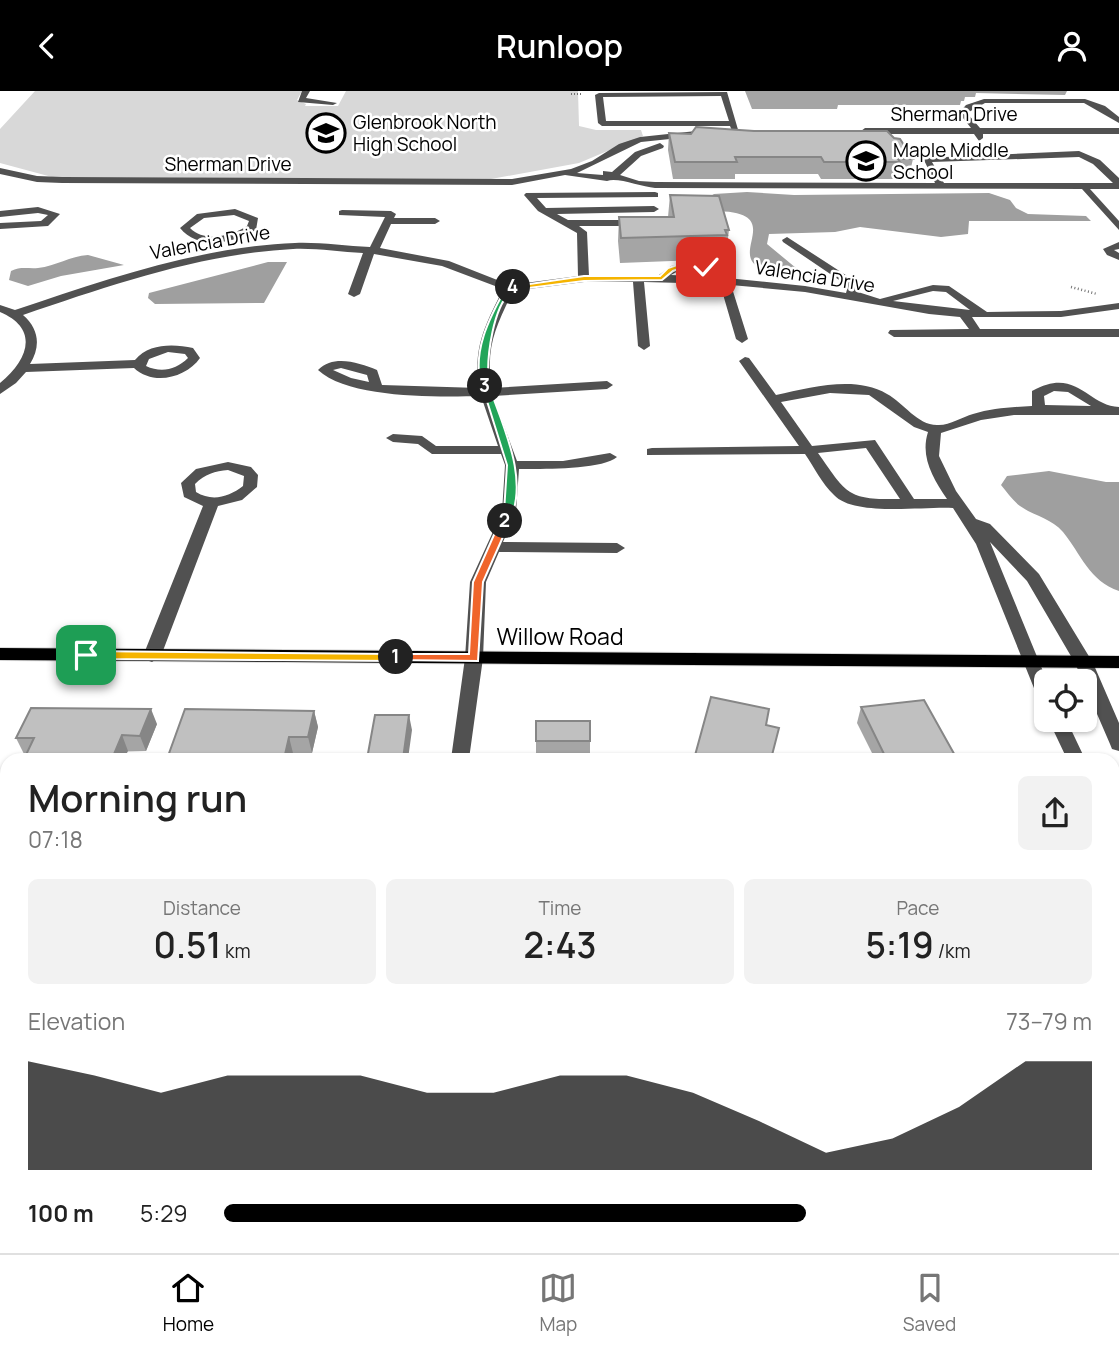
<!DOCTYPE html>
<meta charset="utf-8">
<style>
body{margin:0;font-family:Manrope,sans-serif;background:#f2f2f2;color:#222;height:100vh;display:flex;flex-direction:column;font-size:26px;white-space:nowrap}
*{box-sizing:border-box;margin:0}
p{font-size:23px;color:#767676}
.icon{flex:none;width:38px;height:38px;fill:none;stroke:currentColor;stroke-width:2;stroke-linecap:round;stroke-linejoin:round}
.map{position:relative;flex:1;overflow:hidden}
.side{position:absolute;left:0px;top:662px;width:1120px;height:500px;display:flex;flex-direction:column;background:#fff;border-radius:21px 21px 0 0;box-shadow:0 2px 5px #0004}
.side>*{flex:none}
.buttons{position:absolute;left:1034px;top:578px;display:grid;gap:14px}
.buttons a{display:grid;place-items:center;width:63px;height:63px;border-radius:10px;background:#fff;box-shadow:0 2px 5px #0004;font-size:35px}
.pin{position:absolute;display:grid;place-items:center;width:60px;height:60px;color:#fff;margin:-30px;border-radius:14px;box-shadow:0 4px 10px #0006}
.km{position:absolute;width:35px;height:35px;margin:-18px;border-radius:50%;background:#222;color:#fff;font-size:19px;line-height:35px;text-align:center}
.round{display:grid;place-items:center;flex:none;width:74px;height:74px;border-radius:10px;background:#f2f2f2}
.headline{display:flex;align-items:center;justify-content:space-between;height:119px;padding:0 28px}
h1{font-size:38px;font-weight:600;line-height:52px}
.stats{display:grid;grid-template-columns:repeat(3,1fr);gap:10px;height:119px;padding:7px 28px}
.stats div{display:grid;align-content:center;border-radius:10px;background:#f2f2f2;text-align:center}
.stats b{font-size:35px;font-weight:600}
.stats small{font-size:19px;font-weight:400}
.stats p{font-size:19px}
.chart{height:196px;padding:14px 28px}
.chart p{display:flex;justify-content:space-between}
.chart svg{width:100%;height:126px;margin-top:7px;fill:#000;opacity:.7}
ul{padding:0 28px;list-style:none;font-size:23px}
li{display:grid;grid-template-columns:112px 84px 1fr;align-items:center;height:52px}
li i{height:18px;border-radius:9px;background:#000}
header{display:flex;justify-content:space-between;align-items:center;height:91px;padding:0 28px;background:#000;color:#fff;font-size:32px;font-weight:600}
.dock{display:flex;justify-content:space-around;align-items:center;height:98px;border-top:2px solid #e0e0e0;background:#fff;font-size:19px;color:#767676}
.dock a{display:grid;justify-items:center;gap:4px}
.dock .current{color:#000}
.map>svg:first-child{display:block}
.green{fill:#d8d8d8}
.water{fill:#9f9f9f}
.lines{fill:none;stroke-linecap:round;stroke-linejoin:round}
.major-casing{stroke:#dbdbdb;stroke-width:2}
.path-far1{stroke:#737373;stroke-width:2;stroke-dasharray:1 2;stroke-linecap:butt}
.path{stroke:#737373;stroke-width:2.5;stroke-dasharray:1 2.5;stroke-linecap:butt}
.minor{fill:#515151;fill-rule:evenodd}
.major{fill:#000;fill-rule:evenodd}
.wall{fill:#a5a5a5}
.shaded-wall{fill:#868686}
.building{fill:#c0c0c0;stroke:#868686;stroke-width:2}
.split-1{fill:#f5b400;stroke:#fff;stroke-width:2}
.split-2{fill:#f0652b;stroke:#fff;stroke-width:2}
.split-3{fill:#22a559;stroke:#fff;stroke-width:2}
.split-4{fill:#22a559;stroke:#fff;stroke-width:2}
.split-5{fill:#f5b400;stroke:#fff;stroke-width:2}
.labels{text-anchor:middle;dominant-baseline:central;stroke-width:5;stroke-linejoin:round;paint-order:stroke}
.far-street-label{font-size:19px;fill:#000;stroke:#fff}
.far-poi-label{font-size:19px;fill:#000;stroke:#fff;text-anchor:start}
.street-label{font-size:23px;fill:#000;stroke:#fff}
</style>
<header><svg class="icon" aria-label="back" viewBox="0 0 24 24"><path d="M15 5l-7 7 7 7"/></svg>Runloop<svg class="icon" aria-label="person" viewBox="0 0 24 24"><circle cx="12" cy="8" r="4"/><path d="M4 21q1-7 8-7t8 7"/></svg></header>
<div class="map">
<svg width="1119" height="1162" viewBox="0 0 1119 1162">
<rect width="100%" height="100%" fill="#fff"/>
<path class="green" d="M35,0H302L297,9L306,13L305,15H338L346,0H578L579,35L596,39H641L643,45L579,72L491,88L52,86L0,72V38Z"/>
<path class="water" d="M747,101L794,104L989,102L1010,109L1016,117L1028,123L1086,125L1091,130H969L968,143L941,146L860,136L835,141L769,143L767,153L796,177L795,181C784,180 767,182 757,175C732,159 787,119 710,120L706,108L714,103Z
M88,164L124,174L61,185L28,195L9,189L11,180C21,175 28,178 38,177C56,175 70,165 88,164Z
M268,171H287L264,212L155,213L148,207L149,202Z
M1049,380L1106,391H1119V500C1089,490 1081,463 1063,441C1051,427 1034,425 1020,415C1013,410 1007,401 1001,394L1007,385Z"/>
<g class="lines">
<g class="major-casing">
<path id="major" d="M0,557L1119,565V577L0,569Z"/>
</g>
<path class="path-far1" d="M571,3H582"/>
<path class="path" d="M1071,196L1097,203"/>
<path class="minor" d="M302,0H310L306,7L337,12L333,14L298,11Z
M727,1L739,42H733L730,35H602L598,32L595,4L599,2ZM721,5L729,30H606L603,6Z
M984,8H1085L1105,15L1119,26V32L1084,12H985L967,22L980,37H1119V43H983V47L979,50L974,43H865L861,40L865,37H971L959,22L966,14Z
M715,38L718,43L641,51L577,82L603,84V80L612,81L635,61L660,52L664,55L663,57L641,65L620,84L639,90L655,91L935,92L923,67L1079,60L1100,69L1119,87V98H1090L1119,130V139L1082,98L655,97C641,96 618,86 607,90L565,84L512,94L62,92L37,91L0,83V77L37,85L62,86L512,88L571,78L592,70L619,53L640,46ZM1079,66L1093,73L1113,92H944L932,71Z
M655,101L658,102V106L537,107L546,117L654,115L659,118L654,121L557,123L568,129H642L647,132L642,135H579L587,141L589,185L659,184L671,175L695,171L712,175L727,187L805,195L846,202L848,195L783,151L782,149L787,146L858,192V201L880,208L933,194L949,195L987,221L1061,220L1119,212V218L1061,226H972L980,238H1119V246H894L888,242L890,239L969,238L960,226L929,223L805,201L731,194L748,248L742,252L736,248L720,193L644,191L650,255L644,259L638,255L633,191H584L513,200C496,236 485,256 492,297L607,290L613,294L607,298L493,305L517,370H563L610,362L617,366C602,379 540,378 519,378L516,421L503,451L617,452L625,457L617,462L499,461L486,491L483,567L469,668H451L465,567L470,491L502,421L505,374L501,363H432L418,353L393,351L386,347L393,343L422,345L436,355H498L481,305C439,306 349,308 318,279C334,263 359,272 377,279L382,294L479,297C473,255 485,235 503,198L442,175L374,163L360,203L354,206L348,203L363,162C340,161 316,157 293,158C200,163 111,194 23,224C39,238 41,255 30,273L135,269C149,252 174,253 193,257L200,267C186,287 153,295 134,277L26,281L16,292L0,303V292C28,269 40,238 0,221V214L15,219C105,189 198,156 295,152C319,151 345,155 370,156L385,126L339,124V120L342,119L391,120L396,123L394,127H435L440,130L435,133H391L380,157L449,170L510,194L578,185L577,142L538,120L524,104L526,102ZM695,177L714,186L671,184L682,178ZM933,200L946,201L970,219L893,210ZM168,261L185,263L188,267C176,279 161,282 146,275L149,268ZM341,277L367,284L369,291L351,287L333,279Z
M38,116L60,123L48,135L0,138V132L41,130L48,124L38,122L0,126V120Z
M235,118L258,127L256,139C233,152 199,160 180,137L197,123ZM234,124L249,130L247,135C231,145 205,152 190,137L204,127Z
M1119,151V158L1114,159L1119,162V169L1107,164L1103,158Z
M745,266L749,267L776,304C811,297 854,284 887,303C904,312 917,334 937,334C949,335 962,326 973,323C992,317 1012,316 1032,315V300C1077,275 1087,315 1119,316V324H1014L981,329L941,342L939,365L956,400L976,428L990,433L1039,483L1093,572L1119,632V660L1112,658L1110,653L1075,572L1027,490L990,451L1047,590L1046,613L1040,612L976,453L953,417C925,415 854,426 834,404C822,393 814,376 805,363L647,364V358L652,357L799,355L739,270ZM1054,300L1068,301L1091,315L1045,314L1044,305ZM830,302L869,304L914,336L928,341C920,366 933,387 947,408H914L875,349L812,355L781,311ZM866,357L900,408C847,409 847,403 818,362Z
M228,371L251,376L258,384L257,396L242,409L218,415L161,565L152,571L146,569L143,565L203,415L184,406L181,392L196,378ZM228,379L244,385L243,395C229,406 212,411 196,401L195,393C205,383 215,380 228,379Z
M1048,628H1066L1085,668H1067Z
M1113,719L1119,721V741L1113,739Z
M0,727H7V743H0Z
M7,837V870L0,873V840Z
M1119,878V901L1113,903V880Z
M1113,926L1119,928V953L1113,951Z
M396,1155H424L423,1162H395Z
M893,1155H921L920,1162H892Z"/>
<use href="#major" class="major"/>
</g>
<path class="wall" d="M745,0H1067L1065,4L976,2L975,6H965L964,10H961L960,14H838L837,18H752Z
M669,42L913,68L909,85H898L897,88H821L818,83H735V88H673L668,59Z
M670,104L729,139L726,163H725L724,168L620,172L618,150L619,126H668Z
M861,616L957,668H875L857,632Z
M185,618L314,620L318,636L312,662H293Z
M157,633L146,660L24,663L16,647Z
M536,650H590V665H536Z
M1119,978V1095L1113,1089V983Z
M7,996V1141H0V1015Z
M727,1155H823L824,1162H728Z
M983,1155H1093L1092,1162H982Z"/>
<path class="shaded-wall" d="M151,618L157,633L146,660L140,645Z
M314,620L318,636L312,662L308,646Z
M409,624L412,639L408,668H403Z
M122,644L128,660L124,668H112Z
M289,646L293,662L291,668H284Z
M1119,809V817L1113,821V814Z"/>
<path class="building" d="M696,36L754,40H887L894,47L900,48L913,68H898L900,71H824L821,66H735L737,71H675L669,42L691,43Z
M670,104L719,105L729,139H725L727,144L621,147L619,126H674Z
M711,606L769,618L766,634L779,637L771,668H694Z
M924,609L957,668H892L890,665H885L861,616Z
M31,617L151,618L140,645L122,644L112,668H24L34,647H16Z
M185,618L314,620L308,646H289L284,668H167Z
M375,624H409L403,668H367Z
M536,630H590V650H536Z
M1113,768L1119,773V809L1113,814Z
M1119,978V1071L1113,1065V983Z
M7,996V1130H0V1015Z
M504,1155H556V1162H504Z
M732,1155H823L824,1162H733Z
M990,1155H1093L1092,1162H989Z"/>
<path class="split-1" d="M86,560L396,563L402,566L396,570L86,568L80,564Z"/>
<path class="split-2" d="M501,428L510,430L483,491L478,570L393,569V564L396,563H469L473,491Z"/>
<path class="split-3" d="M482,294L489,295C503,335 531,392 508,432L505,433L500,430L504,421L507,374Z"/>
<path class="split-4" d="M513,194L517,196C492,209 486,270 489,295L482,297C471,262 489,227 506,197Z"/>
<path class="split-5" d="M680,173L710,176L681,177L673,180L662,189L584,190L513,199L509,196L584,185H660L668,177Z"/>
<defs>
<g id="school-ring" transform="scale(2.0125)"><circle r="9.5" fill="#fff" stroke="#000" stroke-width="1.5"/><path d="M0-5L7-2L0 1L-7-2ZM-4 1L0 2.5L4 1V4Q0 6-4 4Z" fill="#000"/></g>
</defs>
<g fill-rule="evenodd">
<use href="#school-ring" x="326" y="42"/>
<use href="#school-ring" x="866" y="70"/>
</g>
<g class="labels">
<g class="far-street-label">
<text x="954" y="23">Sherman Drive</text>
<text x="228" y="73">Sherman Drive</text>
<text transform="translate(210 151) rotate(-10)">Valencia Drive</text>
<text transform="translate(815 185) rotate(9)">Valencia Drive</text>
</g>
<g class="far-poi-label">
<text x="353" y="31">Glenbrook North<tspan x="353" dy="22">High School</tspan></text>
<text x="893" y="59">Maple Middle<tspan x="893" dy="22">School</tspan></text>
</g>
<g class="street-label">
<text x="560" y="545">Willow Road</text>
</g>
</g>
</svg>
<div class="buttons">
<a><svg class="icon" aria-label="locate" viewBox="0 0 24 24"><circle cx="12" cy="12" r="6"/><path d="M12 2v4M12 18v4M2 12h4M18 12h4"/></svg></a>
</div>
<div class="pin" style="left:86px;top:564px;background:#1e9e55"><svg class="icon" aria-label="arrive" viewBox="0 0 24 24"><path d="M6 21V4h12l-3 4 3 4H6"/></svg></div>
<div class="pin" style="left:706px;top:176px;background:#d93025"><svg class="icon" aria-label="check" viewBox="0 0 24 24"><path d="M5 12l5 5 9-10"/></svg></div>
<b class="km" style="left:396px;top:566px">1</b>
<b class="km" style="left:505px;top:430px">2</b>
<b class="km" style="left:485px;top:295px">3</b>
<b class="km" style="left:513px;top:196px">4</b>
<section class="side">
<div class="headline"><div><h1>Morning run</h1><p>07:18</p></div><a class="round"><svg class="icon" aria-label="share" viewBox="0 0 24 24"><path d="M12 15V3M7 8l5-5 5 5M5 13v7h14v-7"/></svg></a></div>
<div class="stats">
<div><p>Distance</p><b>0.51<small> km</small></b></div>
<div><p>Time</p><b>2:43</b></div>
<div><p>Pace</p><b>5:19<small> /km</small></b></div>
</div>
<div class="chart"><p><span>Elevation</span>73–79 m</p>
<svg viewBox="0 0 160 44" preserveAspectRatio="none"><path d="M0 44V6L10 11L20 17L30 11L40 11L50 11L60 17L70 17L80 11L90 11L100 17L110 27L120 38L130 33L140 22L150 6L160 6V44z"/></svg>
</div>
<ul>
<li><b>100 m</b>5:29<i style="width:67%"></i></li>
</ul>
</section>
</div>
<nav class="dock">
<a class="current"><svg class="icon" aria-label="home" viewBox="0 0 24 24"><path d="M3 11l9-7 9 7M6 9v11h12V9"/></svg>Home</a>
<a><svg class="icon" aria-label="map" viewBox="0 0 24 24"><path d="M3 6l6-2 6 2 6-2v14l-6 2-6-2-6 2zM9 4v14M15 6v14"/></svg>Map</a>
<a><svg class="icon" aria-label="saved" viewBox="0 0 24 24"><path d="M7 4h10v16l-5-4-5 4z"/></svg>Saved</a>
</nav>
